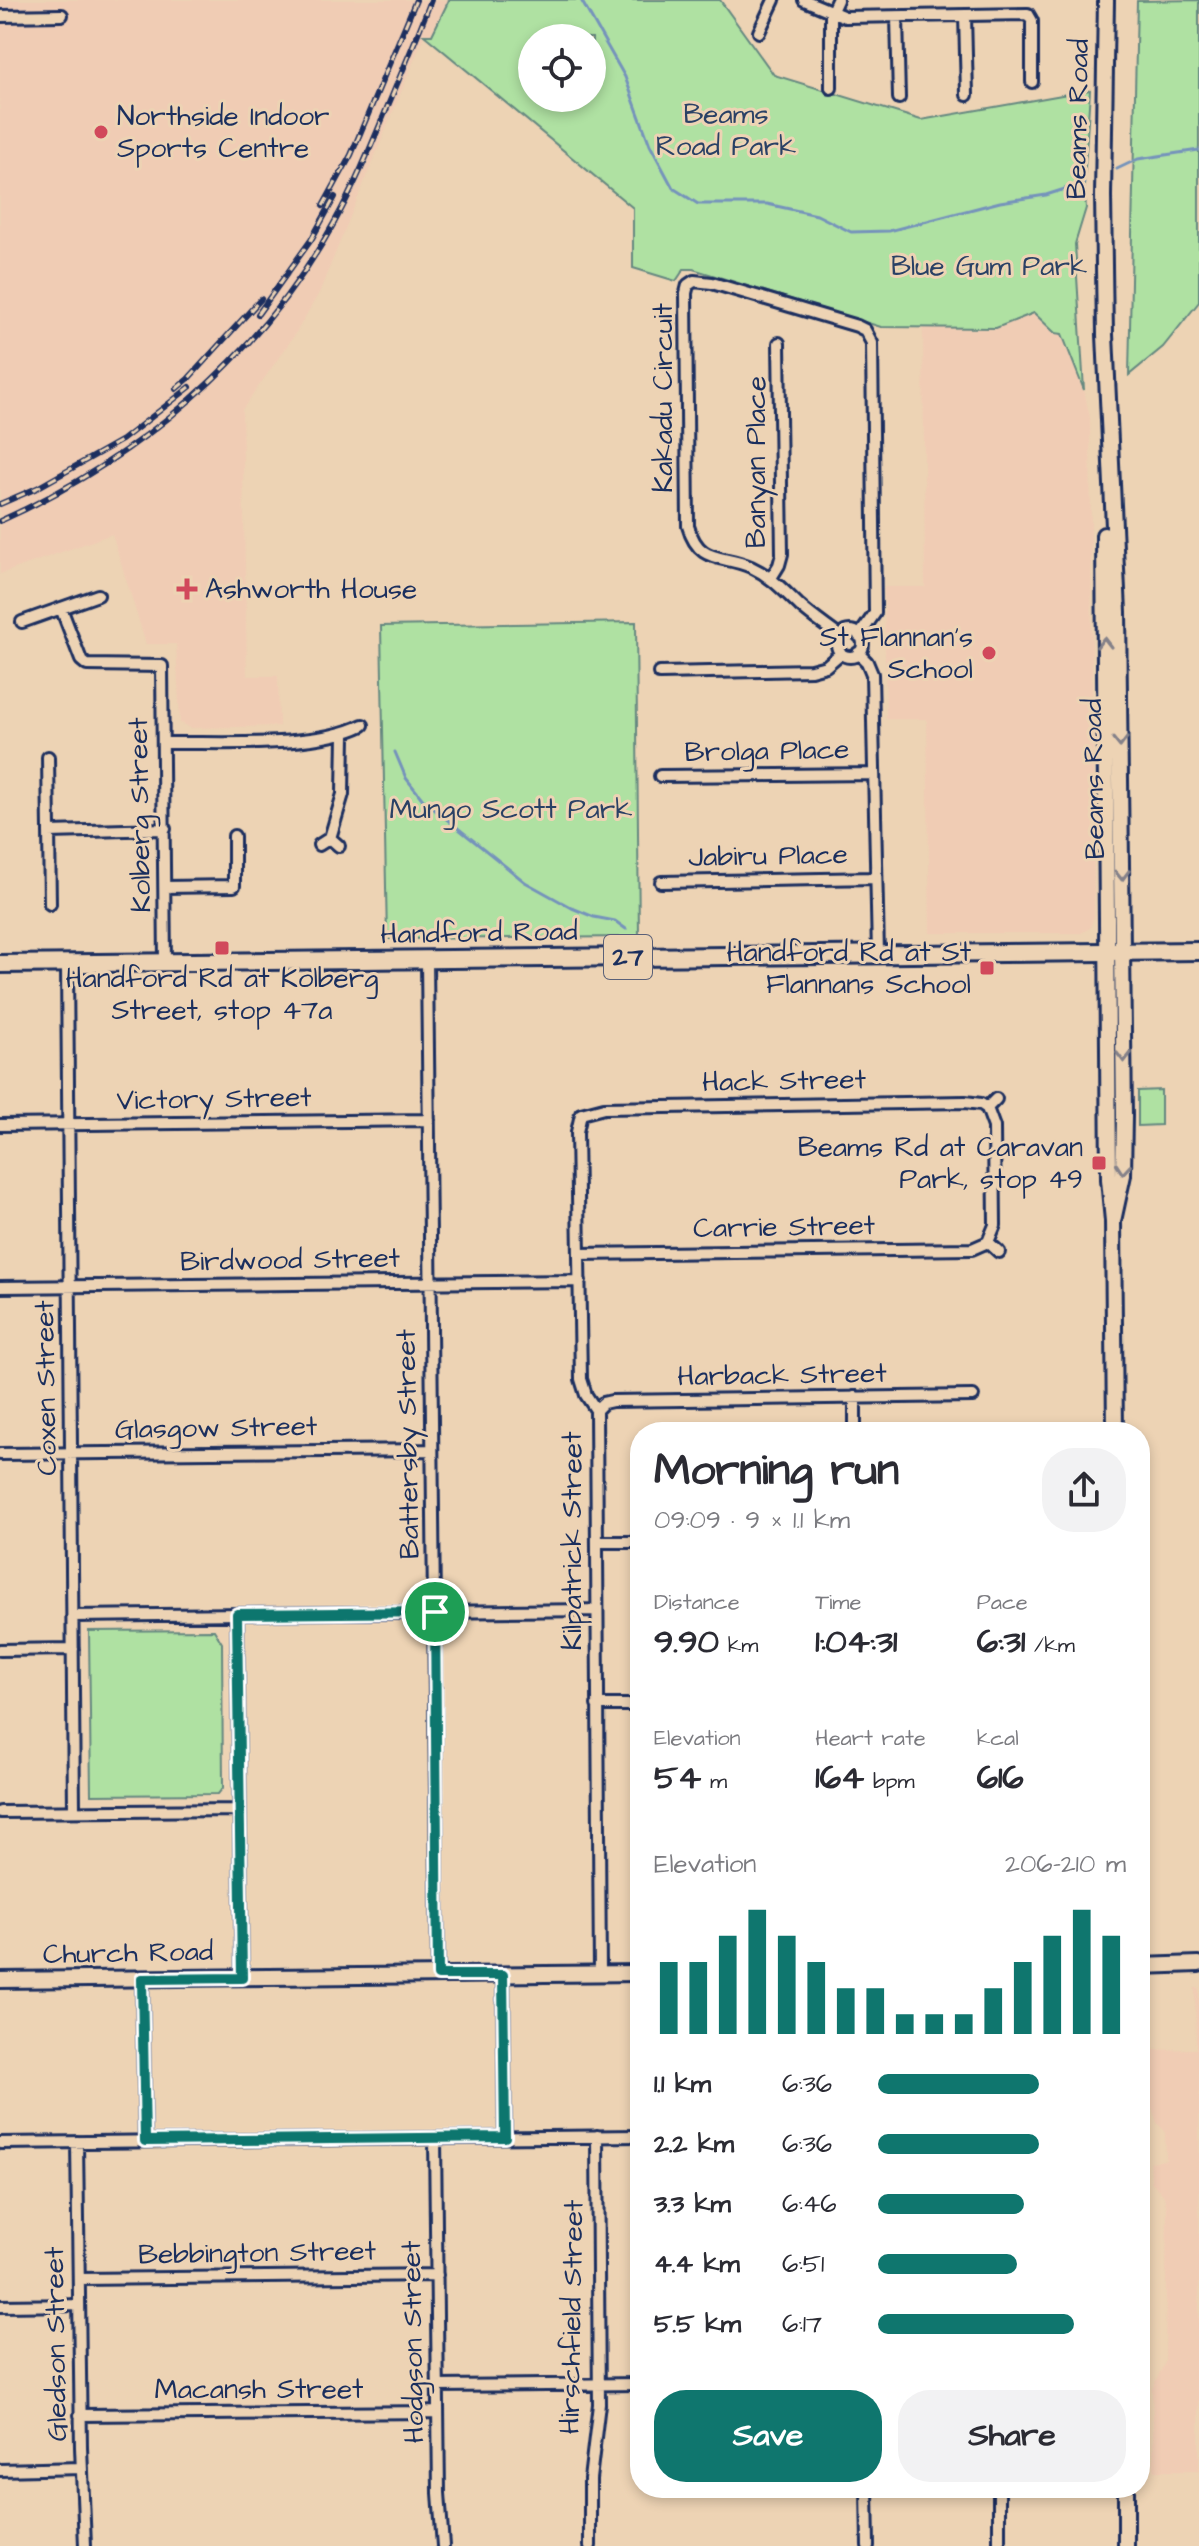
<!DOCTYPE html>
<meta charset="utf-8">
<style>
body{margin:0;font-family:"Architects Daughter",sans-serif;background:#f2f2f3;color:#2b2b33;height:100vh;display:flex;flex-direction:column;font-size:30px;white-space:nowrap}
*{box-sizing:border-box;margin:0}
p{font-size:26px;color:#7c7c81}
.icon{flex:none;width:44px;height:44px;fill:none;stroke:currentColor;stroke-width:2;stroke-linecap:round;stroke-linejoin:round}
.map{position:relative;flex:1;overflow:hidden}
.panel{position:absolute;left:630px;top:1422px;width:520px;height:1076px;display:flex;flex-direction:column;background:#fff;border-radius:32px;box-shadow:0 4px 12px #0003}
.panel>*{flex:none}
.buttons{position:absolute;left:518px;top:24px;display:grid;gap:16px}
.buttons a{display:grid;place-items:center;width:88px;height:88px;border-radius:50%;background:#fff;box-shadow:0 4px 12px #0003;font-size:40px}
.pin{position:absolute;display:grid;place-items:center;width:68px;height:68px;color:#fff;margin:-34px;border:4px solid #fff;border-radius:50%;box-shadow:0 2px 8px #0007}
.round{display:grid;place-items:center;flex:none;width:84px;height:84px;border-radius:32px;background:#f2f2f3}
.overview{display:flex;align-items:center;justify-content:space-between;height:136px;padding:0 24px}
h1{font-size:44px;font-weight:700;line-height:60px}
.stats{display:grid;grid-template-columns:repeat(3,1fr);gap:12px;height:136px;padding:8px 24px}
.stats div{display:grid;align-content:center}
.stats b{font-size:34px;font-weight:700}
.stats small{font-size:22px;font-weight:400}
.stats p{font-size:22px}
.chart{height:224px;padding:16px 24px}
.chart p{display:flex;justify-content:space-between}
.chart svg{width:100%;height:144px;margin-top:8px;stroke:#0f766e;stroke-width:6}
.cta{display:flex;gap:16px;margin-top:auto;padding:16px 24px}
.cta a{flex:1;height:92px;border-radius:32px;background:#0f766e;color:#fff;font-size:32px;font-weight:700;line-height:92px;text-align:center}
.cta a+a{background:#f2f2f3;color:#2b2b33}
ul{padding:0 24px;list-style:none;font-size:26px}
li{display:grid;grid-template-columns:128px 96px 1fr;align-items:center;height:60px}
li i{height:20px;border-radius:10px;background:#0f766e}
.map>svg:first-child{display:block}
.built{fill:#f0ccb4}
.green{fill:#afe1a2;stroke:#658880;stroke-width:2;fill-rule:evenodd}
.lines{fill:none;stroke-linecap:round;stroke-linejoin:round}
.stream{stroke:#7593bb;stroke-width:3}
.street-casing{stroke:#1b2f5e;stroke-width:16}
.secondary-casing{stroke:#1b2f5e;stroke-width:20}
.primary-casing{stroke:#1b2f5e;stroke-width:22}
.street{stroke:#edd3b4;stroke-width:10}
.secondary{stroke:#edd3b4;stroke-width:14}
.primary{stroke:#edd3b4;stroke-width:16}
.rail-casing{stroke:#1b2f5e;stroke-width:6}
.rail{stroke:#edd3b4;stroke-width:3;stroke-dasharray:9;stroke-linecap:butt}
.oneway{stroke:#848189}
.route-casing{stroke:#fff;stroke-width:16}
.route{stroke:#0f766e;stroke-width:10}
.poi-dot{fill:#d1495b;stroke:#edd3b4;stroke-width:3}
.labels{text-anchor:middle;dominant-baseline:central;stroke-width:6;stroke-linejoin:round;paint-order:stroke}
.shield{fill:#edd3b4;stroke:#5a6078;stroke-width:2}
.shield-label{font-size:26px;font-weight:bold;fill:#1b2f5e}
.park-label{font-size:28px;fill:#2a4165;stroke:#edd3b4}
.poi-label{font-size:28px;fill:#1b2f5e;stroke:#edd3b4;text-anchor:end}
.street-label{font-size:28px;fill:#1b2f5e;stroke:#edd3b4}
</style>
<div class="map">
<svg width="1199" height="2546" viewBox="0 0 1199 2546">
<rect width="100%" height="100%" fill="#edd3b4"/>
<filter id="ink" filterUnits="userSpaceOnUse"><feTurbulence type="fractalNoise" baseFrequency=".0125" numOctaves="2"/><feDisplacementMap in="SourceGraphic" scale="16" xChannelSelector="R" yChannelSelector="G"/><feConvolveMatrix kernelMatrix="1 2 1 2 8 2 1 2 1" color-interpolation-filters="sRGB"/></filter>
<g filter="url(#ink)">
<path class="built" d="M0,0H449L432,35L424,36L319,293L294,336L242,410L247,676H278L279,726L191,728L180,723L176,644H146L112,534L0,574Z
M1051,305L1084,390L1090,418L1094,916L1090,928L1081,933H930L927,719H886L884,587H925L923,328H996Z
M1195,1988H1199V2471H1154L1152,2388L1165,2363L1167,2209L1164,2196L1151,2181L1150,2162L1166,2160L1165,2131L1157,2123L1149,2099L1146,2050L1196,2049Z"/>
<path class="green" d="M449,0H720L774,75L921,120L1090,90L1084,183L1086,208L1075,244L1084,390L1062,334L1055,333L1034,313L996,328L881,327L693,269H684L676,281L633,268V208L424,35H432ZM532,38H592V98H532Z
M1199,0V302L1163,347L1129,375L1137,1Z
M636,622L639,937L387,939L381,626Z
M1161,1090V1125L1138,1126V1091Z
M214,1630L222,1643L223,1788L218,1794L91,1795L89,1631Z"/>
<g class="lines">
<path class="stream" d="M581,0L625,77L650,145L673,188L698,204H767L817,215L851,232L889,231L1000,202L1046,195L1084,183
M1117,169L1138,159L1199,150
M395,752L406,778L424,801L525,882L572,908L594,917L615,921L626,929"/>
<g class="street-casing">
<path id="street" d="M804,0L845,17L1028,14L1032,21V82
M965,15L967,95
M0,16L62,15
M897,17L899,98
M759,32L774,0
M831,88V13L837,0
M771,578L779,565L782,554L779,343
M61,608L81,660L87,665L162,666L165,963
M22,622L98,595
M837 644a13 13 0 1 1 26 0a13 13 0 1 1-26 0Z
M839,636C826,626 812,617 800,606C784,591 771,576 751,567C722,554 699,565 688,526L686,293L688,285L694,281L712,283L857,326L865,330L872,343L875,613L859,636
M858,653L867,662L872,674L878,954
M659,673L811,670L826,666L841,653
M163,743C219,742 315,749 363,725
M48,757L50,904
M660,776L874,774
M49,832L165,829
M330,838L343,794L344,735
M319,845L330,838L339,846
M661,882L876,878
M165,887L234,886V836
M427,960L438,1975
M67,965L74,1811
M996,1099L987,1108L994,1127L995,1225L988,1242L999,1252
M0,1125L429,1120
M579,1254L972,1249L988,1242
M0,1287L580,1281
M855,1397V1432
M596,1410L603,1403L612,1401L973,1396
M0,1454L432,1450
M597,1542H640
M237,1614L242,1978
M73,1616L596,1610
M0,1650L73,1649
M597,1705H640
M0,1812L239,1810
M600,1973L596,1410L586,1395L581,1379L577,1132L581,1114L604,1108L965,1102L981,1104L987,1108
M503,1975L505,2137
M142,1979L145,2141
M435,2138L439,2493L443,2546
M77,2142L81,2447L85,2546
M0,2143L640,2136
M79,2279L437,2275
M0,2306L79,2305
M437,2386L640,2384
M80,2415L438,2412
M0,2470L82,2468
M867,2488L868,2546
M999,2488V2546
M590,2546V2479L599,2404L597,2136"/>
</g>
<g class="secondary-casing">
<path id="secondary" d="M1106,0L1103,196L1105,335L1118,612L1124,1116L1123,1175L1113,1221
M1104,535L1109,1179L1113,1221L1115,1432
M1140,1966L1199,1964
M0,1980L640,1973
M1126,2488V2546"/>
</g>
<g class="primary-casing">
<path id="primary" d="M0,964L1199,951"/>
</g>
<use href="#street" class="street"/>
<use href="#secondary" class="secondary"/>
<use href="#primary" class="primary"/>
<g class="rail-casing">
<path id="rail" d="M323,206L351,155L416,0
M258,314L311,240L335,197
M176,389L188,379L261,299
M0,504L37,488L122,440L190,387
M0,521C138,459 260,357 334,223C357,182 374,139 392,96C405,64 419,33 431,0"/>
</g>
<use href="#rail" class="rail"/>
</g>
<defs><path id="oneway-chevron" d="M-2-3.5L2.5 0L-2 3.5" fill="none" stroke-width="1.6" stroke-linecap="round" stroke-linejoin="round" transform="scale(2)"/></defs>
<g class="oneway">
<use href="#oneway-chevron" transform="translate(1104 643) rotate(-90)"/>
<use href="#oneway-chevron" transform="translate(1120 742) rotate(89)"/>
<use href="#oneway-chevron" transform="translate(1122 875) rotate(89)"/>
<use href="#oneway-chevron" transform="translate(1124 1057) rotate(90)"/>
<use href="#oneway-chevron" transform="translate(1123 1169) rotate(95)"/>
</g>
</g>
<g class="lines" filter="url(#ink)">
<g class="route-casing">
<path id="route" d="M435,1612L438,1975H503L505,2137L145,2141L142,1979L242,1978L237,1614Z"/>
</g>
<use href="#route" class="route"/>
</g>
<g class="poi-dot">
<circle cx="101" cy="132" r="8"/>
<path d="M183 577h8v8h8v8h-8v8h-8v-8h-8v-8h8z"/>
<circle cx="989" cy="653" r="8"/>
<rect x="214" y="940" width="16" height="16" rx="4"/>
<rect x="979" y="960" width="16" height="16" rx="4"/>
<rect x="1091" y="1155" width="16" height="16" rx="4"/>
</g>
<g class="labels">
<rect class="shield" x="604" y="935" width="48" height="44" rx="6"/>
<g class="shield-label">
<text x="628" y="957">27</text>
</g>
<g class="park-label">
<text x="726" y="114">Beams<tspan x="726" dy="32">Road Park</tspan></text>
<text x="989" y="266">Blue Gum Park</text>
<text x="511" y="809">Mungo Scott Park</text>
</g>
<g class="poi-label">
<text x="117" y="116" text-anchor="start">Northside Indoor<tspan x="117" dy="32">Sports Centre</tspan></text>
<text x="205" y="589" text-anchor="start">Ashworth House</text>
<text x="973" y="637">St Flannan's<tspan x="973" dy="32">School</tspan></text>
<text x="971" y="952">Handford Rd at St<tspan x="971" dy="32">Flannans School</tspan></text>
<text x="222" y="978" text-anchor="middle">Handford Rd at Kolberg<tspan x="222" dy="32">Street, stop 47a</tspan></text>
<text x="1083" y="1147">Beams Rd at Caravan<tspan x="1083" dy="32">Park, stop 49</tspan></text>
</g>
<g class="street-label">
<text transform="translate(1078 119) rotate(-89)">Beams Road</text>
<text transform="translate(663 398) rotate(-90)">Kakadu Circuit</text>
<text transform="translate(756 462) rotate(-90)">Banyan Place</text>
<text transform="translate(767 751) rotate(-1)">Brolga Place</text>
<text transform="translate(1094 779) rotate(-91)">Beams Road</text>
<text transform="translate(140 815) rotate(-91)">Kolberg Street</text>
<text transform="translate(768 856) rotate(-1)">Jabiru Place</text>
<text transform="translate(479 933) rotate(-1)">Handford Road</text>
<text transform="translate(784 1081) rotate(-1)">Hack Street</text>
<text transform="translate(214 1099) rotate(-1)">Victory Street</text>
<text transform="translate(784 1227) rotate(-1)">Carrie Street</text>
<text transform="translate(290 1260) rotate(-1)">Birdwood Street</text>
<text transform="translate(782 1375) rotate(-1)">Harback Street</text>
<text transform="translate(46 1388) rotate(-91)">Coxen Street</text>
<text transform="translate(216 1428) rotate(-1)">Glasgow Street</text>
<text transform="translate(408 1444) rotate(-91)">Battersby Street</text>
<text transform="translate(572 1541) rotate(-90)">Kilpatrick Street</text>
<text transform="translate(128 1953) rotate(-1)">Church Road</text>
<text transform="translate(257 2253) rotate(-1)">Bebbington Street</text>
<text transform="translate(572 2317) rotate(-89)">Hirschfield Street</text>
<text transform="translate(413 2342) rotate(-91)">Hodgson Street</text>
<text transform="translate(56 2344) rotate(-91)">Gledson Street</text>
<text x="259" y="2389">Macansh Street</text>
</g>
</g>
</svg>
<div class="buttons">
<a><svg class="icon" aria-label="locate" viewBox="0 0 24 24"><circle cx="12" cy="12" r="6"/><path d="M12 2v4M12 18v4M2 12h4M18 12h4"/></svg></a>
</div>
<div class="pin" style="left:435px;top:1612px;background:#1e9e55"><svg class="icon" aria-label="arrive" viewBox="0 0 24 24"><path d="M6 21V4h12l-3 4 3 4H6"/></svg></div>
<section class="panel">
<div class="overview"><div><h1>Morning run</h1><p>09:09 · 9 × 1.1 km</p></div><a class="round"><svg class="icon" aria-label="share" viewBox="0 0 24 24"><path d="M12 15V3M7 8l5-5 5 5M5 13v7h14v-7"/></svg></a></div>
<div class="stats">
<div><p>Distance</p><b>9.90<small> km</small></b></div>
<div><p>Time</p><b>1:04:31</b></div>
<div><p>Pace</p><b>6:31<small> /km</small></b></div>
</div>
<div class="stats">
<div><p>Elevation</p><b>54<small> m</small></b></div>
<div><p>Heart rate</p><b>164<small> bpm</small></b></div>
<div><p>kcal</p><b>616</b></div>
</div>
<div class="chart"><p><span>Elevation</span>206–210 m</p>
<svg viewBox="0 0 160 44" preserveAspectRatio="none"><path d="M5 44V22M15 44V22M25 44V14M35 44V6M45 44V14M55 44V22M65 44V30M75 44V30M85 44V38M95 44V38M105 44V38M115 44V30M125 44V22M135 44V14M145 44V6M155 44V14"/></svg>
</div>
<ul>
<li><b>1.1 km</b>6:36<i style="width:65%"></i></li>
<li><b>2.2 km</b>6:36<i style="width:65%"></i></li>
<li><b>3.3 km</b>6:46<i style="width:59%"></i></li>
<li><b>4.4 km</b>6:51<i style="width:56%"></i></li>
<li><b>5.5 km</b>6:17<i style="width:79%"></i></li>
</ul>
<div class="cta"><a>Save</a><a>Share</a></div>
</section>
</div>
